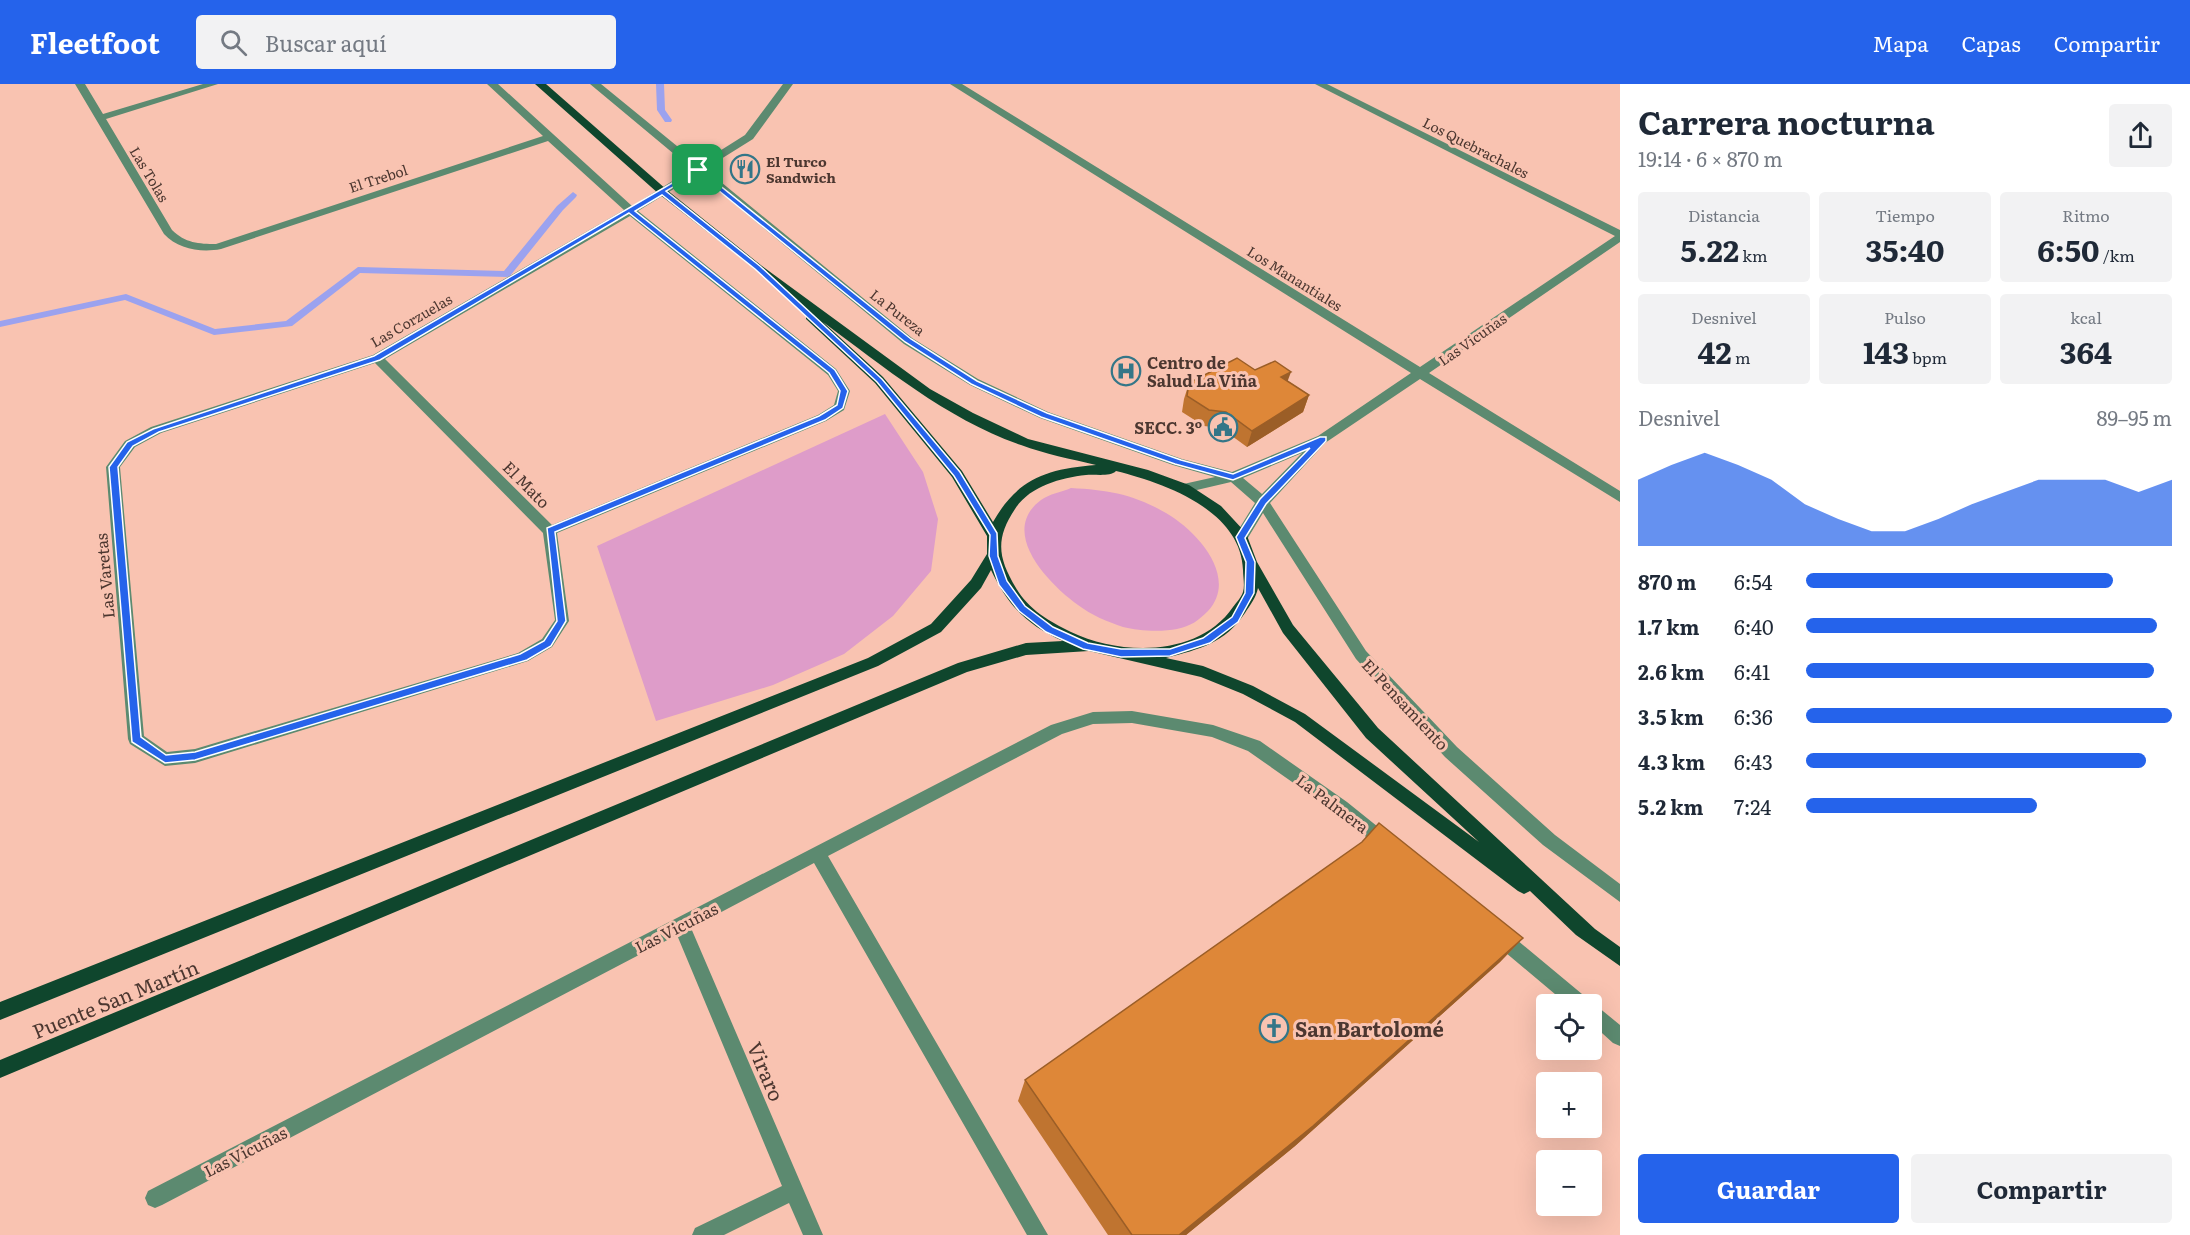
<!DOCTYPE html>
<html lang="es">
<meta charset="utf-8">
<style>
body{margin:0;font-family:Literata,serif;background:#f2f2f3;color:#1f2937;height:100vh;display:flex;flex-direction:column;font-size:22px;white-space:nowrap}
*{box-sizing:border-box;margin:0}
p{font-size:20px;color:#747a83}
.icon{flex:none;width:33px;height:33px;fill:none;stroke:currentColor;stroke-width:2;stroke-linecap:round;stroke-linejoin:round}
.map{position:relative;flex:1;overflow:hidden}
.panel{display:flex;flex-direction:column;background:#fff;width:570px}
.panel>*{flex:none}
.controls{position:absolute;left:1536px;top:910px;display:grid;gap:12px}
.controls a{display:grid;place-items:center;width:66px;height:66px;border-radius:6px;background:#fff;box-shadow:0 6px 24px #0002;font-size:30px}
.pin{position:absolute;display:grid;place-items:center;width:51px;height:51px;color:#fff;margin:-26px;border-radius:12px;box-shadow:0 3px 9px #0006}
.round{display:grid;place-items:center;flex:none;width:63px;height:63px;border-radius:6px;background:#f2f2f3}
.headline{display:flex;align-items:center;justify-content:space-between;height:102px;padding:0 18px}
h1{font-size:33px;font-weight:700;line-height:45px}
.figures{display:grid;grid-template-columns:repeat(3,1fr);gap:9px;height:102px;padding:6px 18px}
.figures div{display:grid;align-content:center;border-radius:6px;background:#f2f2f3;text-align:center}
.figures b{font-size:30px;font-weight:700}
.figures small{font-size:16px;font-weight:400}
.figures p{font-size:16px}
.chart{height:168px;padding:12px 18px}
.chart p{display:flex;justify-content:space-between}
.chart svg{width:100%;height:108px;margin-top:6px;fill:#2563eb;opacity:.7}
.button{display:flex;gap:12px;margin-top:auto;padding:12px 18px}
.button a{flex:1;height:69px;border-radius:6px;background:#2563eb;color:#fff;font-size:24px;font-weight:700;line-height:69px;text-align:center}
.button a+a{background:#f2f2f3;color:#1f2937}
ul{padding:0 18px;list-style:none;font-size:20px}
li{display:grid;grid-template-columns:96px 72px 1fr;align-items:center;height:45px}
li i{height:15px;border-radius:8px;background:#2563eb}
header{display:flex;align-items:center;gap:36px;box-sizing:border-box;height:84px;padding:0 30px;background:#2563eb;color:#fff}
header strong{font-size:28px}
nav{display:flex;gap:33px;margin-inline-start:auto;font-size:21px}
.search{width:420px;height:54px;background:#f2f2f3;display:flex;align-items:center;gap:15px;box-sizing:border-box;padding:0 21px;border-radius:6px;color:#747a83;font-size:22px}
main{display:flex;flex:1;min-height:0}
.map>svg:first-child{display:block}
.green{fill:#de9cc9}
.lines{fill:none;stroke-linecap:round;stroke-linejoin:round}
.stream{fill:#9ba2ef;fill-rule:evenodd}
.minor{fill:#5c8a70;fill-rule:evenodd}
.major{fill:#0f462d;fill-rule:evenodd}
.wall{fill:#bf7430}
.shaded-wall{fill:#9b5e27}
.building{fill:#de8738;stroke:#9b5e27;stroke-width:1.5}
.route{fill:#2563eb;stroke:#fff;stroke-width:1.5;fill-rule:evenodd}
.labels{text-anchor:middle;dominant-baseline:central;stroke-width:6;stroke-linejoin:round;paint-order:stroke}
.far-street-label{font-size:14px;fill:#4c3730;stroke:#f9c3b1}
.far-poi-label{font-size:14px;font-weight:bold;fill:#4c3730;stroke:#f9c3b1;text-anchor:start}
.poi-label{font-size:16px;font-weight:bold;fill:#4c3730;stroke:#f9c3b1;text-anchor:start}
.street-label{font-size:16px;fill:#4c3730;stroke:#f9c3b1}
.near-street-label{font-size:20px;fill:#4c3730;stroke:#f9c3b1}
.near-poi-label{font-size:20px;font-weight:bold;fill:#4c3730;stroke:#f9c3b1;text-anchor:start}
</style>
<header>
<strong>Fleetfoot</strong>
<div class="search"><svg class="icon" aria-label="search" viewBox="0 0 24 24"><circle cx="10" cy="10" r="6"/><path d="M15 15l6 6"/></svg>Buscar aquí</div>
<nav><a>Mapa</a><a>Capas</a><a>Compartir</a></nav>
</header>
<main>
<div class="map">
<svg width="1620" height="1151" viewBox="0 0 1620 1151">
<rect width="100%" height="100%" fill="#f9c3b1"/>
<path class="green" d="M885,330L923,388L938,435L931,487L893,532L844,570L773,601L656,637L597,462Z
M1071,404C1108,406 1133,410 1166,429C1197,447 1239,493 1208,527C1198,537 1191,542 1177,545C1162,548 1138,547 1123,543C1108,538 1091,531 1078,521C1049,500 998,448 1041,416C1049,410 1062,408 1071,404Z"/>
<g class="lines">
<path class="stream" d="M656,0H664L665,26L672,36L671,38H665L657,26Z
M573,108L577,111L576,113L563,126L510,192L507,193L360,189L292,242L214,251L125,216L0,243V237L126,210L215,245L286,237L358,183L504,187L557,122Z"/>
<path class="minor" d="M75,0H85L103,30L203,0H218L106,35L172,146C185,159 199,160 216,160L543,52L487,0H498L632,122L692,85L590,0H601L699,80L745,51L783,0H793L753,55L705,85L912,254L978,295L1048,328L1182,375L1232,388L1318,352L1411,289L950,0H962L1420,283L1615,152L1315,0H1327L1620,146V158L1429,289L1620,407V418L1420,295L1325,359L1270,419L1366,567L1457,663L1555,751L1620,800V818L1543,761L1445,673L1356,575L1263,429L1246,457H1236L1234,453L1255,419L1231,398L1184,409L1179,407L1177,404L1179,401L1215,393L1173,381L1040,334L970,301L904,260L698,90L638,127L836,285L850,307L844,326L826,337L557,449L569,537L552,563L528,577L195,679L165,682L130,660L128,655L106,383L125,357L151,343L373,271L624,126L548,57L221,165C201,169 178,165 164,150ZM630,132L828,291L838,307L834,321L818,331L552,441L385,275ZM375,279L543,449L555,536L542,555L518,569L195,665L167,668L144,652L120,383L135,363L161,349ZM1302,369L1262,410L1243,394Z
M1132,627L1213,641L1260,657L1347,718L1393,755L1395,760L1393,765L1387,767L1381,765L1335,728L1248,667L1212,653L1132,639L1093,640L1062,650L828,772L1048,1151H1027L814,779L691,844L823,1151H803L789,1119L724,1151H692L695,1144L782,1102L677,851L162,1121L155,1124L148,1121L145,1114L148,1107L1051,641L1093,628Z
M1499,844L1505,846L1588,915L1591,921L1598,923L1620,941V962L1613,959L1592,940V921H1568L1493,858L1490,852L1493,846Z"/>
<path class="major" d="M535,0H546L667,106L762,182L930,305L973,329L1028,355L1148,386L1189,401L1221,422L1246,449L1257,478L1293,541L1378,644L1595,845L1620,863V882L1576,851L1530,807L1524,810L1518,807L1295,638L1243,610L1201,593L1089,567L1026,571L967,588L0,994V976L958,579L1026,559L1063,557C1027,541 1008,522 991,486L981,504L941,548L878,582L0,936V918L868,574L931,540L971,496L987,470V452L952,393L875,299L806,235V229H811L659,110ZM823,238C884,283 948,336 1021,361C1045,370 1071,375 1096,381C1047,385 1018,394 993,438L962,387L883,293ZM1116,387C1164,399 1241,426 1243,486C1243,493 1245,501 1243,508C1241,514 1236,519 1233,523C1199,573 1121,572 1071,548C1050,538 1028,525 1016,504C998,474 995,455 1015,425C1030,402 1060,394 1086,391C1096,390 1110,393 1116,387ZM1258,504L1283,549L1366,654L1479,758L1305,630L1253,602L1203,582L1166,574C1200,565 1225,559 1245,529C1250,521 1256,514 1258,504Z"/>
</g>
<path class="wall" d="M1255,286L1288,297L1309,311L1303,328L1247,363L1221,344L1204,342L1182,328L1184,315L1189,299Z
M1523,854L1500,878L1295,1062L1186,1151H1108L1018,1017L1025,996Z"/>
<path class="shaded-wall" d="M1291,288L1285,304L1281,293Z
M1309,311L1303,328L1247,363L1252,347Z
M1523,854L1500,878L1295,1062L1186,1151H1179Z"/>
<path class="building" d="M1237,274L1255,286L1275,277L1291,288L1281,293L1309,311L1252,347L1226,328L1209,326L1187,312L1189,299Z
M1379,739L1523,854L1313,1042L1179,1151H1132L1025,996L1362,758Z"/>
<path class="route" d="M698,84L911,255L977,297L1047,329L1181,376L1233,390L1320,353H1326V357L1266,420L1245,454L1255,478L1254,509L1238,538L1210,559L1170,572L1121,573L1083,565L1046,548L1019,527L999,501L989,472L990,451L954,392L877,298L755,185L662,111L635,127L835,286L848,307L843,324L825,336L555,448L566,537L551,562L527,576L195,676L165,679L132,658L109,383L127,358L153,345L374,272ZM697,89L905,258L971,300L1041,333L1175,380L1233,396L1310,364L1260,415L1236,453L1246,478L1245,509L1232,533L1203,554L1170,565H1121L1088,559L1053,543L1025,522L1007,497L998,472L997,449L960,388L882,295L760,182L666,107ZM629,129L829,289L840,307L837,321L819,332L547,444L557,537L544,557L520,570L195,668L166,671L141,653L118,383L133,362L159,348L380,276Z"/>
<defs>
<g id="restaurant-ring" transform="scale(1.5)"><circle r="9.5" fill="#f9c3b1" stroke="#347688" stroke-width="1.5"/><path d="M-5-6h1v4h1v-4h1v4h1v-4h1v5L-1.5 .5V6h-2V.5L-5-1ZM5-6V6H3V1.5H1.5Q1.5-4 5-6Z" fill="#347688"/></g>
<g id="hospital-ring" transform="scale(1.5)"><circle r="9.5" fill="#f9c3b1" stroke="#347688" stroke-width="1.5"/><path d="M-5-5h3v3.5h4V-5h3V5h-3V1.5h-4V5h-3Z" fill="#347688"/></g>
<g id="civic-ring" transform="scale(1.5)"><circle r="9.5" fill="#f9c3b1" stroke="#347688" stroke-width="1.5"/><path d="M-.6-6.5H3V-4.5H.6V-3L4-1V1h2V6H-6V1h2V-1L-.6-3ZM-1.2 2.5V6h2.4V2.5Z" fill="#347688"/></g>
<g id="church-ring" transform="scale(1.5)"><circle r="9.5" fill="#f9c3b1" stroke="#347688" stroke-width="1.5"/><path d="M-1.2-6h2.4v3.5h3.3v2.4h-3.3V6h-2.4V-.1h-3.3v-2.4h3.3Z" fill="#347688"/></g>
</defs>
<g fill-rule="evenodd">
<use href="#restaurant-ring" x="745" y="85"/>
<use href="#hospital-ring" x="1126" y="287"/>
<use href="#civic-ring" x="1223" y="343"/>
<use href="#church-ring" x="1274" y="944"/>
</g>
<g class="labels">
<g class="far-street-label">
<text transform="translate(1476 63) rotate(27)">Los Quebrachales</text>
<text transform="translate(150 90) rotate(59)">Las Tolas</text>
<text transform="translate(378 94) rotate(-18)">El Trebol</text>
<text transform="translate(1295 194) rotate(32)">Los Manantiales</text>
<text transform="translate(898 228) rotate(38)">La Pureza</text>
<text transform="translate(411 236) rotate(-30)">Las Corzuelas</text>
<text transform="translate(1472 255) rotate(-35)">Las Vicuñas</text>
</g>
<g class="far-poi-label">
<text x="766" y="77">El Turco<tspan x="766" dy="16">Sandwich</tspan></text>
</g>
<g class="poi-label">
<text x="1147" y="278">Centro de<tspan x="1147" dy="18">Salud La Viña</tspan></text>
<text x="1202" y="343" text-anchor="end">SECC. 3º</text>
</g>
<g class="street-label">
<text transform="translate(527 400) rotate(45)">El Mato</text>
<text transform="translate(104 492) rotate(-95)">Las Varetas</text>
<text transform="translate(1406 620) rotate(47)">El Pensamiento</text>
<text transform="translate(1333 719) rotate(37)">La Palmera</text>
<text transform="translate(676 843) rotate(-27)">Las Vicuñas</text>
<text transform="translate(245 1067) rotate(-27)">Las Vicuñas</text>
</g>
<g class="near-street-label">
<text transform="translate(115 914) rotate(-22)">Puente San Martín</text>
<text transform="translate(767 987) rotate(67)">Viraro</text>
</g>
<g class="near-poi-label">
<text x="1295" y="944">San Bartolomé</text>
</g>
</g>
</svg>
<div class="controls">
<a><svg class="icon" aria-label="locate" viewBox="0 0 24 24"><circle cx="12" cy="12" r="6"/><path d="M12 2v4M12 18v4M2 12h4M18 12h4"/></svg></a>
<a>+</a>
<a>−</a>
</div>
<div class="pin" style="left:698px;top:86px;background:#1e9e55"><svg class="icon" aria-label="arrive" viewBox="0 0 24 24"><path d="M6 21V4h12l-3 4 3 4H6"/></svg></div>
</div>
<section class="panel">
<div class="headline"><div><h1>Carrera nocturna</h1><p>19:14 · 6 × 870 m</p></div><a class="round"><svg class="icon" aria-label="share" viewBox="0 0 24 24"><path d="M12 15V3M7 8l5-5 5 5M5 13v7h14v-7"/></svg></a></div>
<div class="figures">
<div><p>Distancia</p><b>5.22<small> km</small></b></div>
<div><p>Tiempo</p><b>35:40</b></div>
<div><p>Ritmo</p><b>6:50<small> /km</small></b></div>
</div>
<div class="figures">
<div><p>Desnivel</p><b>42<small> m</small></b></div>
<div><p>Pulso</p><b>143<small> bpm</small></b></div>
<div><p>kcal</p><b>364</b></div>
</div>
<div class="chart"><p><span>Desnivel</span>89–95 m</p>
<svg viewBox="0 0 160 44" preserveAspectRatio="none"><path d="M0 44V17L10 11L20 6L30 11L40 17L50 27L60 33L70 38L80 38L90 33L100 27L110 22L120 17L130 17L140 17L150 22L160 17V44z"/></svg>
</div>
<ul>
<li><b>870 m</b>6:54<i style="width:84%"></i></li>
<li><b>1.7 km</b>6:40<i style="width:96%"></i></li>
<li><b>2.6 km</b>6:41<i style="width:95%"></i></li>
<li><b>3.5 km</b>6:36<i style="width:100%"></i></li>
<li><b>4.3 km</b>6:43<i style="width:93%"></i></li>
<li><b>5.2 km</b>7:24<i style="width:63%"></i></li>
</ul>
<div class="button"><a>Guardar</a><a>Compartir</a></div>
</section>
</main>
